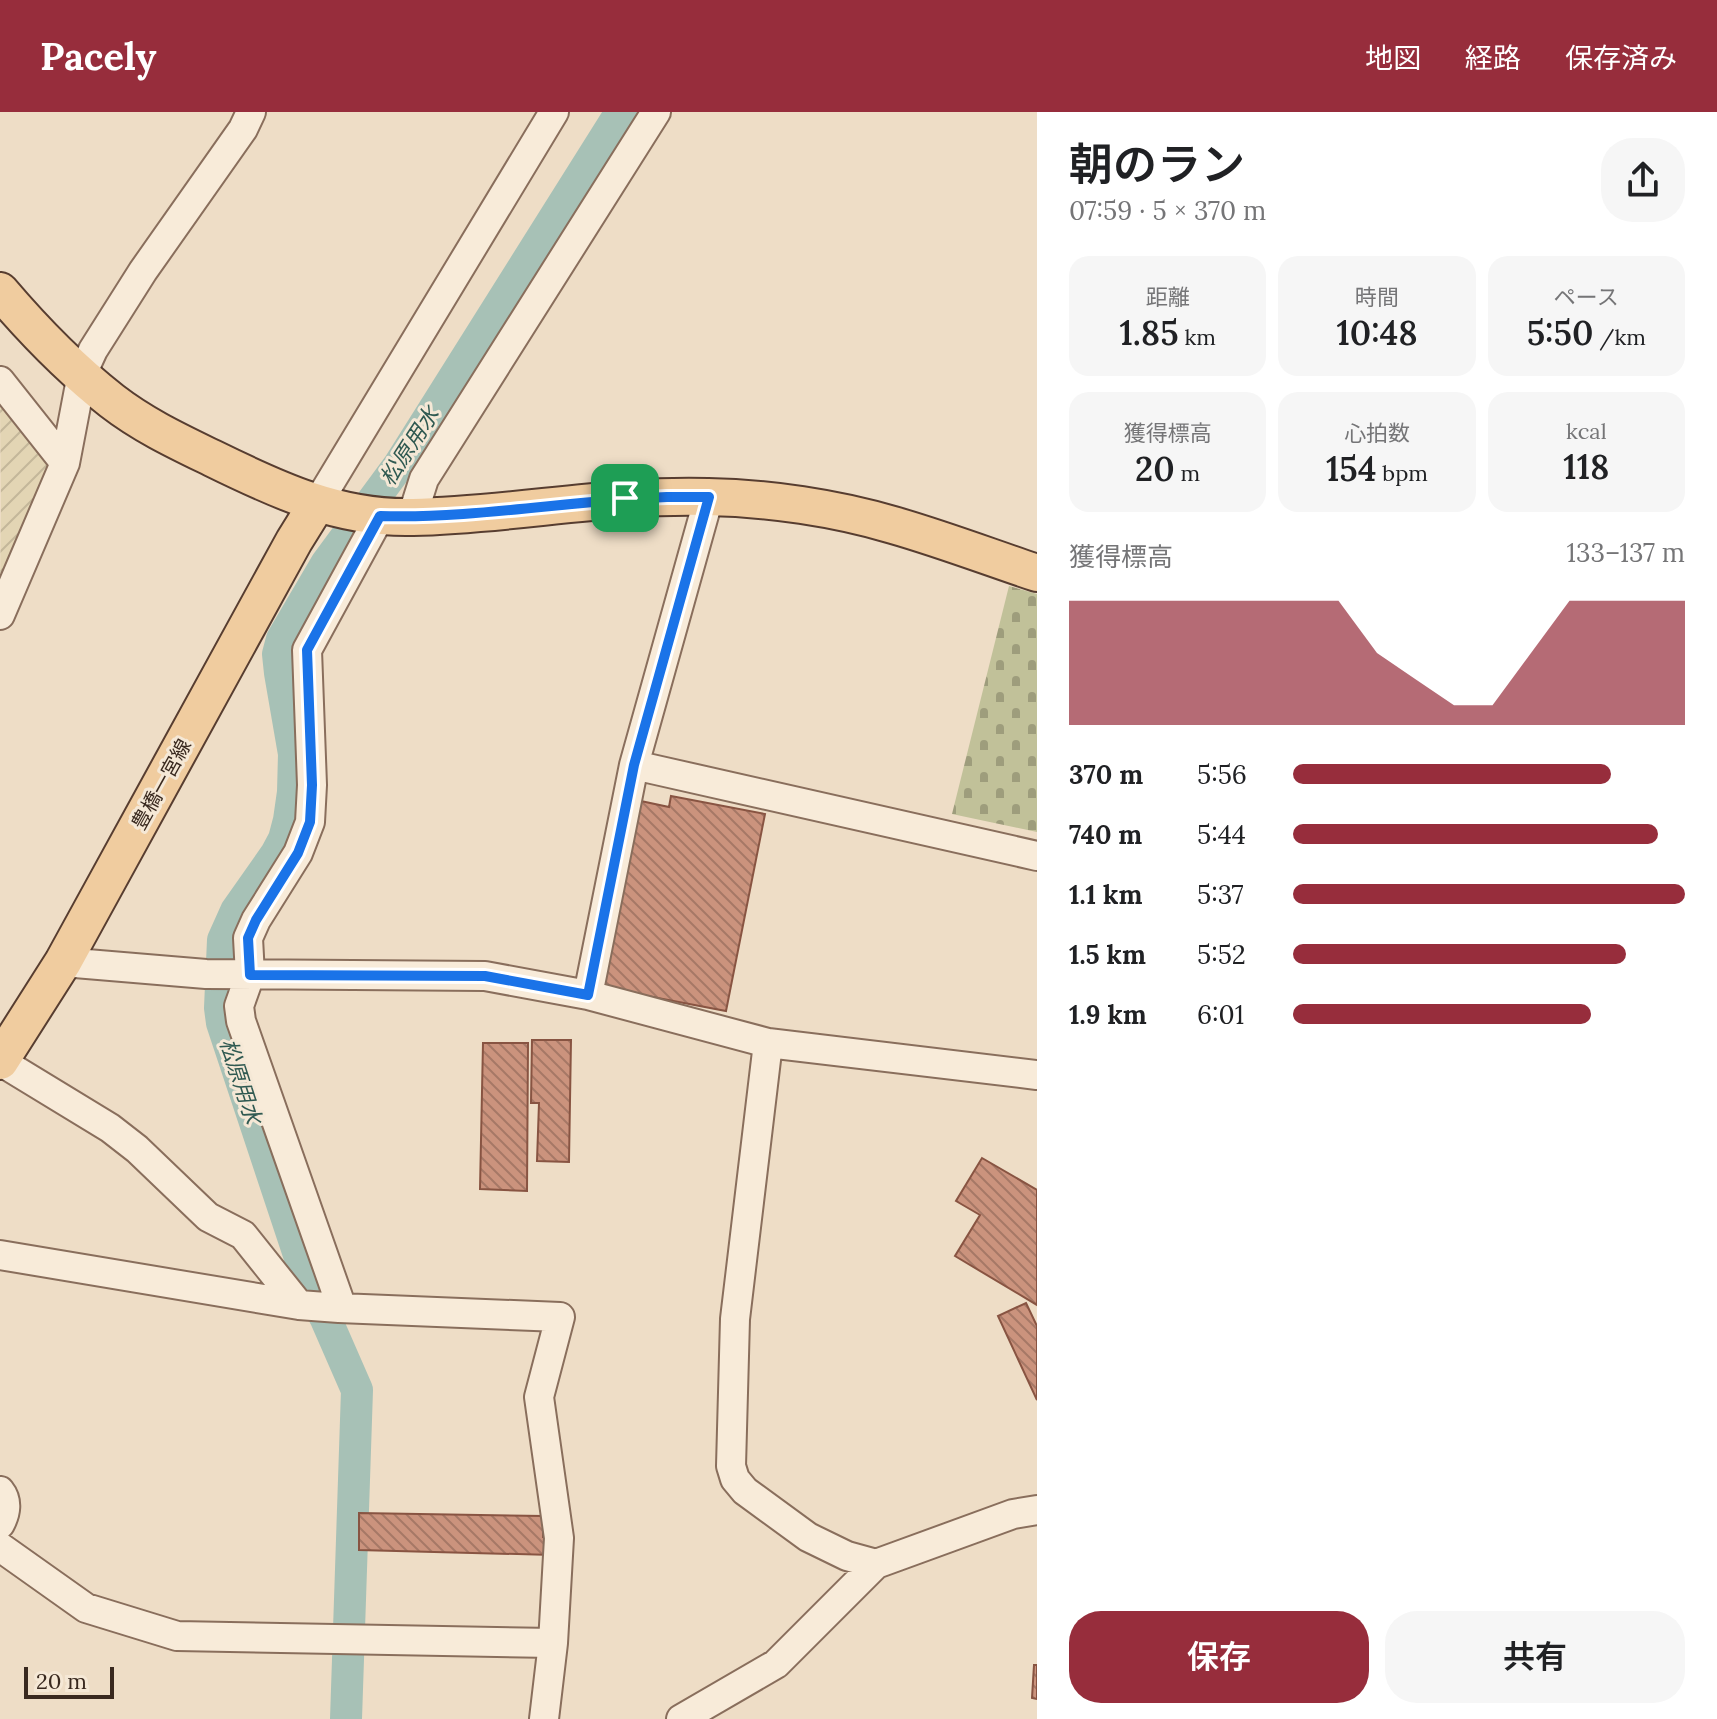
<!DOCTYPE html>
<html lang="ja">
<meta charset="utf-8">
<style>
body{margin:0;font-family:Lora,"Noto Sans JP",serif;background:#f6f6f6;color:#202124;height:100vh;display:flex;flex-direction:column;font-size:30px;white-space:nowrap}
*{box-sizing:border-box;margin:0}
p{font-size:26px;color:#757577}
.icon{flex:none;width:44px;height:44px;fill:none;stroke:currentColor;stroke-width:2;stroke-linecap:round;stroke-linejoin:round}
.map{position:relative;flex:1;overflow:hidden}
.sheet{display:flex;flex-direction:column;background:#fff;width:680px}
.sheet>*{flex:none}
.scale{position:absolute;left:24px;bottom:20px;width:90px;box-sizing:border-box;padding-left:8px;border:4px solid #39291f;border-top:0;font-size:22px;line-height:28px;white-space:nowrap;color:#39291f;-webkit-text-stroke:6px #f5e8d6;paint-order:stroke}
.pin{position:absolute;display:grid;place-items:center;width:68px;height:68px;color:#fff;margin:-34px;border-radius:16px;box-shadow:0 4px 12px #0006}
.round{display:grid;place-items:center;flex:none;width:84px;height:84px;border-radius:32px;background:#f6f6f6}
.summary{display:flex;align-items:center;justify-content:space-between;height:136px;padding:0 32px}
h1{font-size:44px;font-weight:600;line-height:60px}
.stats{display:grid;grid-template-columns:repeat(3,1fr);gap:12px;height:136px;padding:8px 32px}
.stats div{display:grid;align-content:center;border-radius:20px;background:#f6f6f6;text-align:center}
.stats b{font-size:34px;font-weight:600}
.stats small{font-size:22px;font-weight:400}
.stats p{font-size:22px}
.chart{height:224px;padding:16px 32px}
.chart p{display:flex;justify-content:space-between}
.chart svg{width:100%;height:144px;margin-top:8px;fill:#972d3c;opacity:.7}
.action{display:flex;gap:16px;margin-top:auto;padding:16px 32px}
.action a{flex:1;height:92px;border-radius:32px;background:#972d3c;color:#fff;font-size:32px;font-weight:600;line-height:92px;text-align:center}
.action a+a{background:#f6f6f6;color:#202124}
ul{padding:0 32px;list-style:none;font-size:26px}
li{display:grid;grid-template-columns:128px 96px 1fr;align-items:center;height:60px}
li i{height:20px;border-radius:10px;background:#972d3c}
header{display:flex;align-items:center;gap:48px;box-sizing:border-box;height:112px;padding:0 40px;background:#972d3c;color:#fff}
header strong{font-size:38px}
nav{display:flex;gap:44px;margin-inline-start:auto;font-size:28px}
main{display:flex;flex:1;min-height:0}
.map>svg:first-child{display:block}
.farmland{fill:url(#farmland-furrows)}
.cemetery{fill:url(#cemetery-stones)}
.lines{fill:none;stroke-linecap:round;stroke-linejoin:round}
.canal{stroke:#a7c1b6;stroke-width:32}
.building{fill:url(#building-back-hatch);stroke:#885442;stroke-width:2}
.minor-casing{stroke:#896e5c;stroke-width:32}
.major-casing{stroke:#573d30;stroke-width:40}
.minor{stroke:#f8ebd9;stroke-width:28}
.major{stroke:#f0cc9f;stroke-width:36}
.route-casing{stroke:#fff;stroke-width:16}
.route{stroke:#1a73e8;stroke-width:10}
.labels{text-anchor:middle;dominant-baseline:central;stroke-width:6;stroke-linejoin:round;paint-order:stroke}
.street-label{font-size:20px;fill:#39291f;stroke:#f5e8d6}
.water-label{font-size:22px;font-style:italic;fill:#2f5951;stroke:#f5e8d6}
</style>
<header>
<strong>Pacely</strong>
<nav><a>地図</a><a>経路</a><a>保存済み</a></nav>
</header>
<main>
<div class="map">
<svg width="1037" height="1607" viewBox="0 0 1037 1607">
<defs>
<pattern id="farmland-furrows" width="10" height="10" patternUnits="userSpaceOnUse" patternTransform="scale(2)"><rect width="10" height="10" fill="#e3d5b4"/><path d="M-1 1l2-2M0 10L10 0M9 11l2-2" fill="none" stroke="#c4b79a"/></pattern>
<pattern id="cemetery-stones" width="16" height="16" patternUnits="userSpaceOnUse" patternTransform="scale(2)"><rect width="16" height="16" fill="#c1c199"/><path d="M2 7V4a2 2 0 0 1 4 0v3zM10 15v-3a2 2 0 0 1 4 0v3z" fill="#9e9d7c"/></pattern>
<pattern id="building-back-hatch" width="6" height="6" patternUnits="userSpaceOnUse" patternTransform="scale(2)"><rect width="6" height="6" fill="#cb937d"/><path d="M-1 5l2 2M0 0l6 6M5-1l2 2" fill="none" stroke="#a67866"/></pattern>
</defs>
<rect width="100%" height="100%" fill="#eeddc6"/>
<path class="farmland" d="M0,282L57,353L0,486L1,393Z"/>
<path class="cemetery" d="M1009,474L1037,482V720L952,702Z"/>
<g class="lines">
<path class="canal" d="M346,1607L357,1278L326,1207L311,1179L222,911L220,896L223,828L236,799L276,742L284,727L289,708L293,680L294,642L280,561L278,542L282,527L326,452L399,353L621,0"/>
</g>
<path class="building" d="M671,684L765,702L726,899L600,875L636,688L669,695Z
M532,928H571L569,1050L537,1049L539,991H531Z
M483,931H528L527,1079L480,1077Z
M982,1046L1037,1078V1193L955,1144L980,1103L956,1089Z
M1026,1191L1037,1214V1288L998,1204Z
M359,1401L543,1404V1425H552V1443L359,1438Z
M1034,1553H1037V1587L1032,1586Z"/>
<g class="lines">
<g class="minor-casing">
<path id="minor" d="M0,269L65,351
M317,392L554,0
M412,405L424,367L656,0
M0,503L65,351L82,262L93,238L143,159L243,17L251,0
M634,653L1037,744
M63,850L206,862L485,864L588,883L768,931L1037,963
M588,883L634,653L709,385
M768,931L735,1207L731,1354L735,1367L745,1379L808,1425L847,1444L876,1452
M0,949L110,1016L137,1037L208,1105L243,1123L299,1193
M0,1143L299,1193L339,1196L560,1205L539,1285L559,1426L553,1531L544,1607
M342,1196L241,909L239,894L250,863L248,826L256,808L298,741L310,710L312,673L307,538L380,404
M0,1379C8,1389 6,1401 0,1412
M0,1435L86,1496L177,1524L553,1531
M681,1607L776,1552L876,1452L1013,1402L1037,1398"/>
</g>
<g class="major-casing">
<path id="major" d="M0,179C34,219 71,257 112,289C143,313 177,329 212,346C277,378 339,407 413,405C512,403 609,382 708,385C768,386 836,396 893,413C942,427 989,445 1037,461
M0,949L63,850L294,429L317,392"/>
</g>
<use href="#minor" class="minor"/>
<use href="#major" class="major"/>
</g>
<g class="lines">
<g class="route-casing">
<path id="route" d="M667,385H709L634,653L588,883L485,864L250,863L248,826L256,808L298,741L310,710L312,673L307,538L380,404C476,407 571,388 667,385Z"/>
</g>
<use href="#route" class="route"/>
</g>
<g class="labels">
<g class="street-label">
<text transform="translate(161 672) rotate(-61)">豊橋一宮線</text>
</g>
<g class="water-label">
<text transform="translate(409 334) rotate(-57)">松原用水</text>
<text transform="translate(241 969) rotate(72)">松原用水</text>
</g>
</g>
</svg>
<div class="scale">20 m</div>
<div class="pin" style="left:625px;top:386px;background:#1e9e55"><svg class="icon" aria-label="arrive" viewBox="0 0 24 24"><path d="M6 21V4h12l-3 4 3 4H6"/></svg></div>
</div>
<section class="sheet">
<div class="summary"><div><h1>朝のラン</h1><p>07:59 · 5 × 370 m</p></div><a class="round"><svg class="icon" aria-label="share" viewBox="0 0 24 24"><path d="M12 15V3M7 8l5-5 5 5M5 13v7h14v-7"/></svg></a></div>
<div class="stats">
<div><p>距離</p><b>1.85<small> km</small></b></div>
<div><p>時間</p><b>10:48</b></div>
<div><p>ペース</p><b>5:50<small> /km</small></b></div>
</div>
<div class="stats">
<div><p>獲得標高</p><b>20<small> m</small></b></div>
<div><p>心拍数</p><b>154<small> bpm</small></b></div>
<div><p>kcal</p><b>118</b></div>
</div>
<div class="chart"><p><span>獲得標高</span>133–137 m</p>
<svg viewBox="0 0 160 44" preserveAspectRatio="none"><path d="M0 44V6L10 6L20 6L30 6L40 6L50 6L60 6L70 6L80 22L90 30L100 38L110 38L120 22L130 6L140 6L150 6L160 6V44z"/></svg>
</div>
<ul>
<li><b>370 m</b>5:56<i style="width:81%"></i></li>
<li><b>740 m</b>5:44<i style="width:93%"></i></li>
<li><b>1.1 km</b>5:37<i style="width:100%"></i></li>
<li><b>1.5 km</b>5:52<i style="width:85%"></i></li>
<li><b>1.9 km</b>6:01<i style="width:76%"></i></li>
</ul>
<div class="action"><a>保存</a><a>共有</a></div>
</section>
</main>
